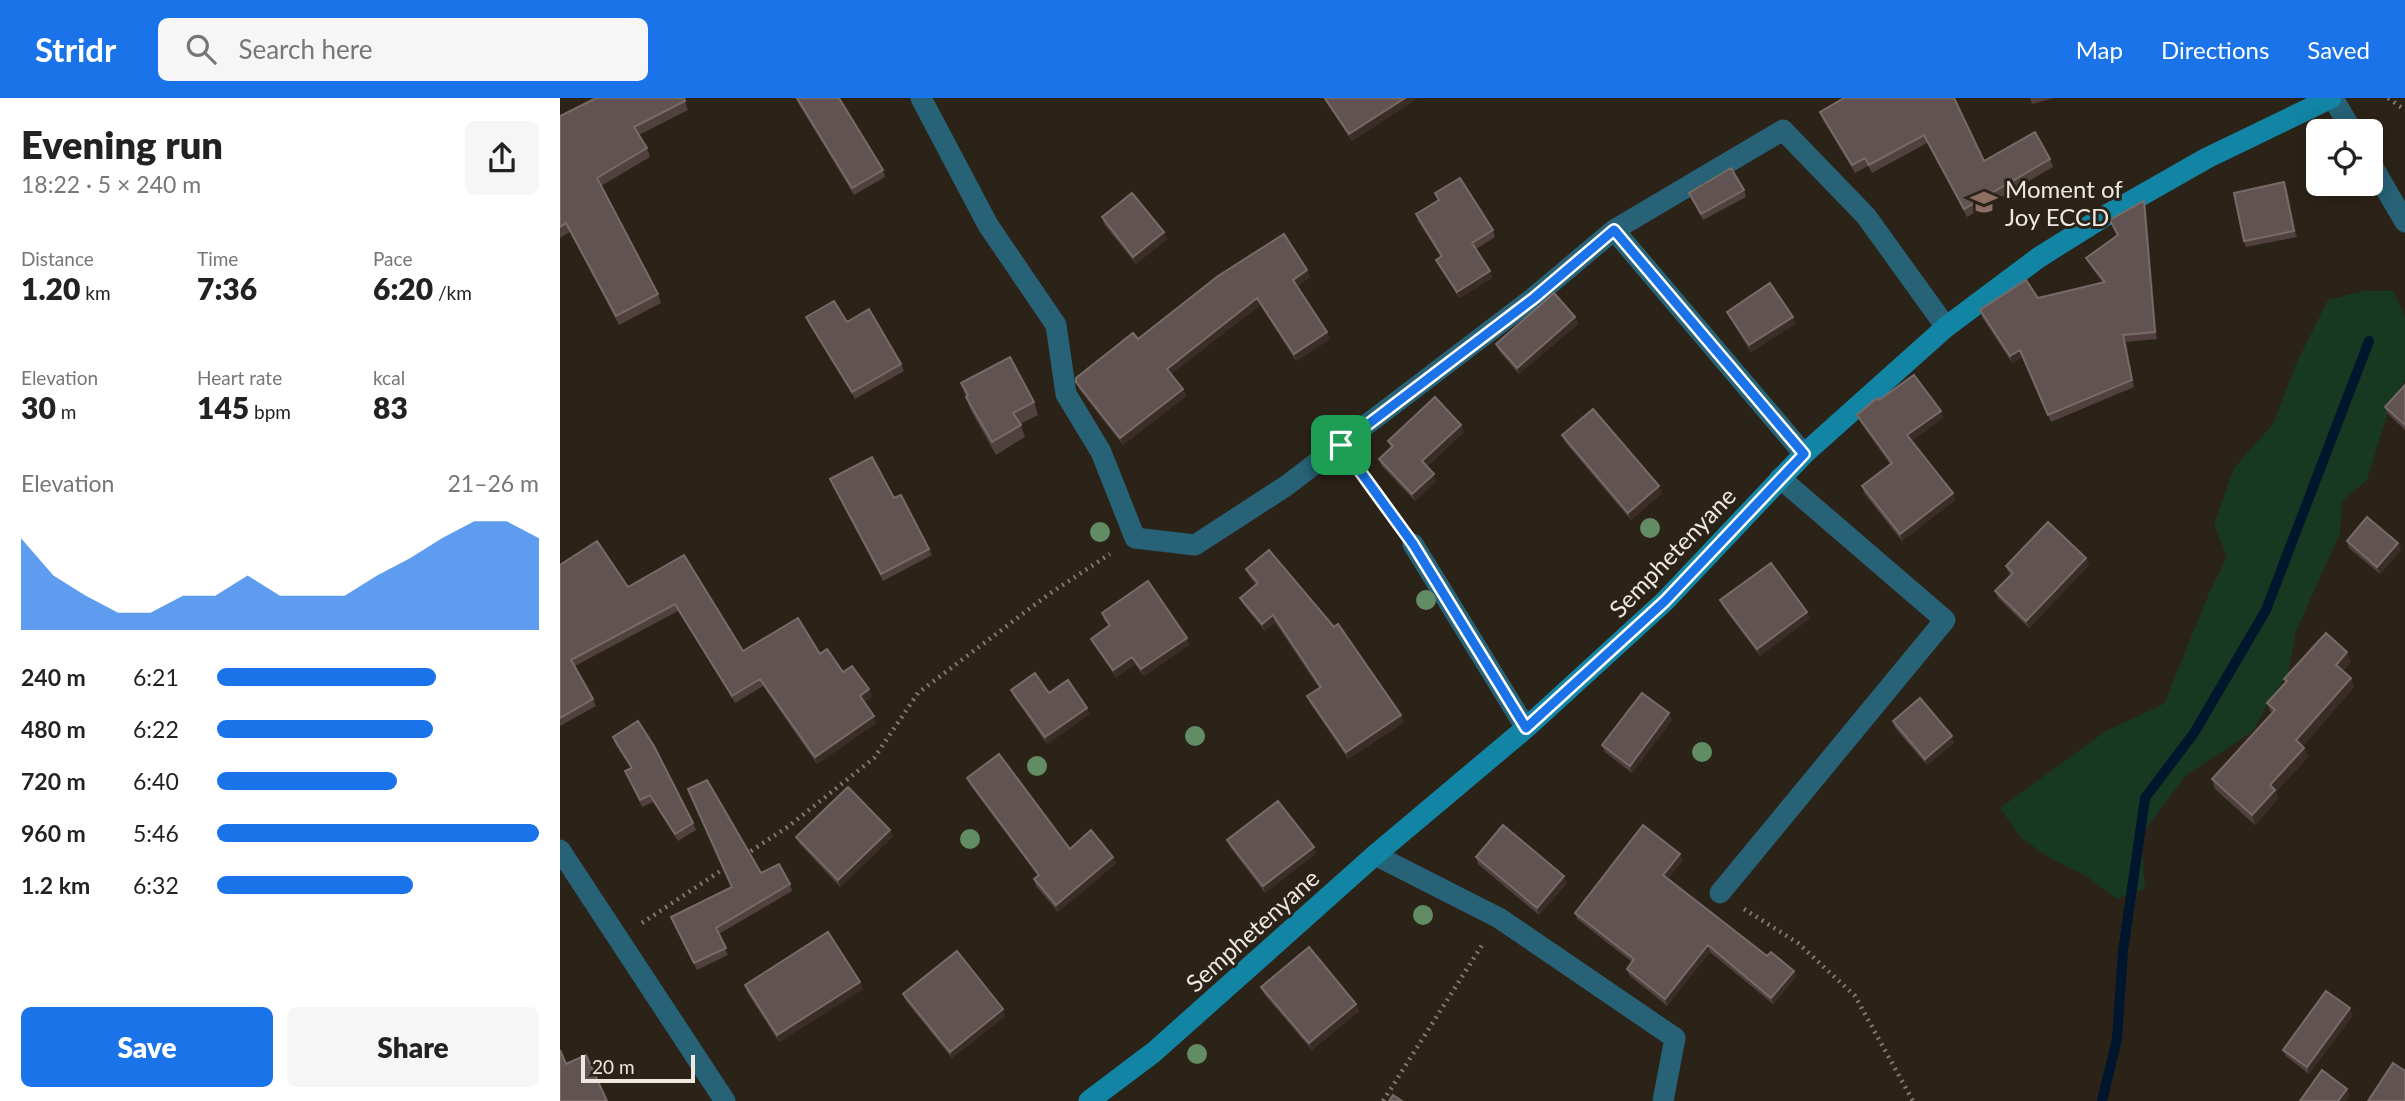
<!DOCTYPE html>
<meta charset="utf-8">
<style>
body{margin:0;font-family:Lato,sans-serif;background:#f6f6f6;color:#222;height:100vh;display:flex;flex-direction:column;font-size:26px;white-space:nowrap}
*{box-sizing:border-box;margin:0}
p{font-size:23px;color:#767676}
.icon{flex:none;width:38px;height:38px;fill:none;stroke:currentColor;stroke-width:2;stroke-linecap:round;stroke-linejoin:round}
.map{position:relative;flex:1;overflow:hidden}
.drawer{display:flex;flex-direction:column;background:#fff;width:560px}
.drawer>*{flex:none}
.fabs{position:absolute;left:1746px;top:21px;display:grid;gap:14px}
.fabs a{display:grid;place-items:center;width:77px;height:77px;border-radius:10px;background:#fff;box-shadow:0 4px 18px #0003;font-size:35px}
.scale{position:absolute;left:21px;bottom:18px;width:114px;box-sizing:border-box;padding-left:7px;border:4px solid #eee8e1;border-top:0;font-size:19px;line-height:24px;white-space:nowrap;color:#eee8e1;-webkit-text-stroke:5px #2c2318;paint-order:stroke}
.pin{position:absolute;display:grid;place-items:center;width:60px;height:60px;color:#fff;margin:-30px;border-radius:14px;box-shadow:0 4px 10px #0006}
.round{display:grid;place-items:center;flex:none;width:74px;height:74px;border-radius:10px;background:#f6f6f6}
.head{display:flex;align-items:center;justify-content:space-between;height:119px;padding:0 21px}
h1{font-size:38px;font-weight:800;line-height:52px}
.stats{display:grid;grid-template-columns:repeat(3,1fr);gap:10px;height:119px;padding:7px 21px}
.stats div{display:grid;align-content:center}
.stats b{font-size:30px;font-weight:800}
.stats small{font-size:19px;font-weight:400}
.stats p{font-size:19px}
.chart{height:196px;padding:14px 21px}
.chart p{display:flex;justify-content:space-between}
.chart svg{width:100%;height:126px;margin-top:7px;fill:#1a73e8;opacity:.7}
.action{display:flex;gap:14px;margin-top:auto;padding:14px 21px}
.action a{flex:1;height:80px;border-radius:10px;background:#1a73e8;color:#fff;font-size:28px;font-weight:800;line-height:80px;text-align:center}
.action a+a{background:#f6f6f6;color:#222}
ul{padding:0 21px;list-style:none;font-size:23px}
li{display:grid;grid-template-columns:112px 84px 1fr;align-items:center;height:52px}
li i{height:18px;border-radius:9px;background:#1a73e8}
header{display:flex;align-items:center;gap:42px;box-sizing:border-box;height:98px;padding:0 35px;background:#1a73e8;color:#fff}
header strong{font-size:33px}
nav{display:flex;gap:38px;margin-inline-start:auto;font-size:24px}
.search{width:490px;height:63px;background:#f6f6f6;display:flex;align-items:center;gap:18px;box-sizing:border-box;padding:0 24px;border-radius:10px;color:#767676;font-size:26px}
main{display:flex;flex:1;min-height:0}
.map>svg:first-child{display:block}
.green{fill:#173921}
.lines{fill:none;stroke-linecap:round;stroke-linejoin:round}
.stream{stroke:#00162c;stroke-width:10}
.path{stroke:#80786f;stroke-width:4.5;stroke-dasharray:2 5;stroke-linecap:butt}
.street{stroke:#276276;stroke-width:21}
.secondary{stroke:#1284a4;stroke-width:21}
.tree{fill:#628d64}
.wall{fill:#50413f}
.shaded-wall{fill:#3a2d28}
.building{fill:#615351;stroke:#776a67;stroke-width:2}
.route-casing{stroke:#fff;stroke-width:14}
.route{stroke:#1a73e8;stroke-width:9}
.labels{text-anchor:middle;dominant-baseline:central;stroke-width:6;stroke-linejoin:round;paint-order:stroke}
.poi-label{font-size:24px;fill:#eee8e1;stroke:#2c2318;text-anchor:start}
.street-label{font-size:24px;fill:#eee8e1;stroke:#2c2318}
</style>
<header>
<strong>Stridr</strong>
<div class="search"><svg class="icon" aria-label="search" viewBox="0 0 24 24"><circle cx="10" cy="10" r="6"/><path d="M15 15l6 6"/></svg>Search here</div>
<nav><a>Map</a><a>Directions</a><a>Saved</a></nav>
</header>
<main>
<section class="drawer">
<div class="head"><div><h1>Evening run</h1><p>18:22 · 5 × 240 m</p></div><a class="round"><svg class="icon" aria-label="share" viewBox="0 0 24 24"><path d="M12 15V3M7 8l5-5 5 5M5 13v7h14v-7"/></svg></a></div>
<div class="stats">
<div><p>Distance</p><b>1.20<small> km</small></b></div>
<div><p>Time</p><b>7:36</b></div>
<div><p>Pace</p><b>6:20<small> /km</small></b></div>
</div>
<div class="stats">
<div><p>Elevation</p><b>30<small> m</small></b></div>
<div><p>Heart rate</p><b>145<small> bpm</small></b></div>
<div><p>kcal</p><b>83</b></div>
</div>
<div class="chart"><p><span>Elevation</span>21–26 m</p>
<svg viewBox="0 0 160 44" preserveAspectRatio="none"><path d="M0 44V12L10 25L20 32L30 38L40 38L50 32L60 32L70 25L80 32L90 32L100 32L110 25L120 19L130 12L140 6L150 6L160 12V44z"/></svg>
</div>
<ul>
<li><b>240 m</b>6:21<i style="width:68%"></i></li>
<li><b>480 m</b>6:22<i style="width:67%"></i></li>
<li><b>720 m</b>6:40<i style="width:56%"></i></li>
<li><b>960 m</b>5:46<i style="width:100%"></i></li>
<li><b>1.2 km</b>6:32<i style="width:61%"></i></li>
</ul>
<div class="action"><a>Save</a><a>Share</a></div>
</section>
<div class="map">
<svg width="1845" height="1003" viewBox="0 0 1845 1003">
<rect width="100%" height="100%" fill="#2c2318"/>
<path class="green" d="M1803,193H1833L1845,219V282L1830,307L1807,382L1782,403L1780,435L1736,533L1728,576L1711,600L1693,633L1625,678L1581,738L1585,791L1557,801L1526,778L1493,762L1461,740L1440,710L1546,633L1604,606L1650,493L1667,459L1654,426L1674,370L1713,326L1736,266L1768,202Z"/>
<g class="lines">
<path class="stream" d="M1542,1003L1557,941L1563,853L1585,700L1634,635L1706,512L1809,243"/>
<path class="path" d="M1828,0L1845,12
M798,370L836,422
M185,757L229,728L314,660L358,595L489,496L550,456
M1184,811L1238,845L1295,898L1353,1003
M82,825L168,768
M823,1003L924,844"/>
<path class="street" d="M361,0L428,127L496,227L506,296L541,354L575,440L635,447L726,388L973,200L1054,132L1223,32L1306,118L1386,229
M1773,0L1792,33
M1811,66L1845,124
M1054,132L1244,356
M853,446L966,630
M0,752L165,1003
M815,757L939,820L1115,940L1103,1003
M1160,795L1385,522L1220,380"/>
<path class="secondary" d="M529,1003L594,954L815,757L966,630L1105,503L1244,356L1386,229L1478,160L1545,118L1647,60L1771,0"/>
</g>
<g class="tree">
<circle cx="1090" cy="430" r="10"/>
<circle cx="540" cy="434" r="10"/>
<circle cx="866" cy="502" r="10"/>
<circle cx="635" cy="638" r="10"/>
<circle cx="1142" cy="654" r="10"/>
<circle cx="477" cy="668" r="10"/>
<circle cx="410" cy="741" r="10"/>
<circle cx="863" cy="817" r="10"/>
<circle cx="637" cy="956" r="10"/>
</g>
<path class="wall" d="M124,0L128,12L79,37L87,50L90,59L41,88L98,196L101,205L59,227L10,134L0,140V18Z
M235,0H279L323,72L325,79L294,97Z
M763,0H858L792,43Z
M1284,0L1424,63L1490,61L1493,69L1407,119L1367,45L1312,75L1308,68L1295,75L1263,22L1260,14Z
M1470,0H1494L1472,6Z
M1724,84L1727,91L1737,139L1686,149L1684,143Z
M1184,92L1186,99L1143,122L1129,95Z
M875,95L933,132L935,139L916,151L930,173L932,180L899,200L879,168L876,162L881,159L858,123L856,116L878,102Z
M1584,103L1586,110L1597,241L1566,244L1574,289L1491,324L1462,259L1452,265L1422,219L1420,212L1543,185L1529,166L1526,160L1557,138L1550,122Z
M542,119L604,134L607,141L576,166L544,126Z
M747,172L750,179L737,188L770,241L736,263L700,207L611,276L623,291L626,298L563,347L519,291L516,284L578,241Z
M1167,214L1233,219L1235,226L1191,254L1170,220Z
M246,219L287,224L341,266L344,273L295,301L249,226Z
M1015,219L1018,226L959,276L939,253L936,246Z
M401,285L474,304L478,317L460,326L465,339L436,357L410,311Z
M1845,287V332L1827,315L1825,309Z
M1319,302L1381,313L1383,320L1351,343L1393,395L1395,402L1342,443L1304,395L1302,388L1330,366L1300,324L1297,317Z
M901,327L904,334L867,368L876,383L855,403L822,368L819,361L831,350L828,343Z
M1002,337L1102,395L1071,422L1005,344Z
M270,381L369,451L372,457L323,483L273,388Z
M1787,443L1838,445L1841,452L1820,476L1789,450Z
M124,457L183,553L260,556L283,574L309,591L312,598L304,604L316,625L257,666L203,588L175,605L118,513L15,568L33,601L36,608L0,628V467L68,489Z
M1526,460L1529,467L1469,530L1438,500L1435,493L1451,477L1448,474L1446,468Z
M686,471L844,624L788,661L750,605L747,598L759,590L715,524L705,533L683,506L680,500L696,487L689,478Z
M1160,502L1250,520L1200,558L1163,509Z
M542,515L627,540L629,547L584,578L575,566L556,579L534,547L531,541L549,528L544,522Z
M1791,564L1783,573L1791,580L1794,589L1743,648L1748,659L1716,694L1718,701L1695,727L1655,691L1652,681L1712,616L1707,605L1725,584L1724,581Z
M451,592L489,595L527,610L529,616L487,646L454,599Z
M1112,622L1072,675L1045,654L1042,647Z
M1333,623L1394,645L1367,667L1335,630Z
M53,639L133,725L136,732L118,743L93,704L82,709L65,673L71,670L55,646Z
M407,680L510,751L553,759L556,765L498,814L476,788L474,781L478,778L410,687Z
M128,691L201,775L230,786L232,793L159,836L168,857L137,872L111,819L172,789Z
M330,732L333,738L280,789L239,745L236,739Z
M667,742L756,755L705,795L670,749Z
M916,759L1007,785L979,817L918,766Z
M1123,762L1108,781L1207,858L1234,873L1236,879L1213,906L1150,854L1107,908L1069,877L1067,871L1072,864L1017,821L1015,815Z
M300,884L303,891L219,944L187,894L185,887Z
M701,889L799,913L752,952L704,896Z
M343,896L445,918L392,960L346,903Z
M1793,917L1749,976L1726,958L1723,952Z"/>
<path class="shaded-wall" d="M845,0H858L792,43L789,36Z
M1724,84L1727,91L1737,139L1734,133Z
M1584,103L1586,110L1597,241L1595,234Z
M604,134L607,141L576,166L573,159Z
M747,172L750,179L736,188L733,182Z
M930,173L932,180L899,200L897,194Z
M697,200L700,207L609,278L607,271Z
M1015,219L1018,226L959,276L957,270Z
M1233,219L1235,226L1191,254L1189,247Z
M767,234L770,241L736,263L734,256Z
M1563,237L1566,244L1574,289L1572,282Z
M1460,252L1462,259L1452,265L1450,258Z
M623,291L626,298L563,347L560,340Z
M1381,313L1383,320L1349,344L1347,337Z
M901,327L904,334L864,370L862,363Z
M874,376L876,383L855,403L852,396Z
M1099,388L1102,395L1071,422L1068,415Z
M1393,395L1395,402L1342,443L1340,436Z
M1838,445L1841,452L1820,476L1817,469Z
M1526,460L1529,467L1469,530L1466,523Z
M1247,514L1250,520L1200,558L1197,551Z
M713,517L715,524L705,533L702,526Z
M627,540L629,547L584,578L581,571Z
M1787,554L1791,564L1780,576L1776,567Z
M572,559L575,566L556,579L553,572Z
M1791,580L1794,589L1740,652L1736,642Z
M309,591L312,598L302,605L300,598Z
M527,610L529,616L487,646L485,639Z
M1109,615L1112,622L1072,675L1070,668Z
M841,617L844,624L788,661L786,654Z
M314,618L316,625L257,666L255,659Z
M1392,638L1394,645L1367,667L1365,661Z
M1744,650L1748,659L1716,694L1718,701L1695,727L1692,717L1710,687Z
M330,732L333,738L280,789L278,782Z
M754,749L756,755L705,795L703,788Z
M1120,756L1123,762L1106,784L1103,777Z
M553,759L556,765L498,814L496,807Z
M1004,778L1007,785L979,817L977,810Z
M1148,847L1150,854L1107,908L1105,901Z
M1234,873L1236,879L1213,906L1211,900Z
M300,884L303,891L219,944L217,937Z
M796,906L799,913L752,952L749,945Z
M1790,910L1793,917L1749,976L1747,969Z
M443,911L445,918L392,960L390,954Z
M1787,991L1790,997L1786,1003H1778Z"/>
<path class="building" d="M36,0H124L125,3L74,29L87,50L37,80L98,196L56,218L6,125L0,129V18Z
M237,0H279L323,72L292,90Z
M765,0H845L789,36Z
M1284,0H1394L1424,63L1475,34L1490,61L1404,111L1364,37L1309,67L1305,60L1292,67L1260,14Z
M1171,70L1184,92L1141,116L1129,95Z
M900,80L933,132L912,145L930,173L897,194L876,162L882,158L856,116L879,102L875,95Z
M1724,84L1734,133L1684,143L1674,95Z
M572,95L604,134L573,159L542,119Z
M1584,103L1595,234L1563,237L1572,282L1488,317L1460,252L1450,258L1420,212L1466,182L1478,200L1545,184L1526,160L1558,137L1550,122Z
M724,136L747,172L733,182L767,234L734,256L697,200L607,271L623,291L560,340L516,284V280L573,235L578,241L658,178Z
M1210,185L1233,219L1189,247L1167,214Z
M994,195L1015,219L957,270L936,246Z
M274,203L287,224L309,211L341,266L292,294L246,219Z
M450,259L474,304L453,315L461,327L432,344L406,299L408,297L401,285Z
M1354,277L1381,313L1347,337L1393,395L1340,436L1302,388L1332,365L1297,317L1317,300L1319,302Z
M1845,287V327L1825,309Z
M875,299L901,327L862,363L874,376L852,396L819,361L833,348L828,343Z
M1033,311L1099,388L1068,415L1002,337Z
M312,359L334,400L341,397L369,451L321,476L270,381Z
M1807,419L1838,445L1817,469L1787,443Z
M1488,424L1526,460L1466,523L1435,493L1453,475L1446,468Z
M37,443L68,489L124,457L183,553L238,520L260,556L267,551L283,574L292,568L309,591L300,598L314,618L255,659L200,581L172,598L115,506L11,562L33,601L0,620V467Z
M709,452L774,529L778,526L841,617L786,654L747,598L761,589L713,517L702,526L680,500L698,485L686,471Z
M1211,465L1247,514L1197,551L1160,502Z
M588,483L627,540L581,571L572,559L553,572L531,541L550,527L542,515Z
M1766,535L1787,554L1776,567L1791,580L1736,642L1744,650L1710,687L1715,692L1692,717L1652,681L1715,612L1707,605L1727,583L1724,581Z
M475,575L489,595L508,582L527,610L485,639L451,592Z
M1082,595L1109,615L1070,668L1042,647Z
M1360,600L1392,638L1365,661L1333,623Z
M78,623L94,648L133,725L115,736L90,697L80,702L65,673L72,670L53,639Z
M439,656L510,751L531,732L553,759L496,807L474,781L479,777L407,680Z
M147,682L201,775L219,766L230,786L156,830L166,850L134,865L111,819L172,789L128,691Z
M288,689L330,732L278,782L236,739Z
M718,703L754,749L703,788L667,742Z
M943,727L1004,778L977,810L916,759Z
M1083,727L1120,756L1103,777L1207,858L1211,854L1234,873L1211,900L1148,847L1105,901L1067,871L1074,861L1015,815Z
M268,834L300,884L217,937L185,887Z
M749,849L796,906L749,945L701,889Z
M397,853L443,911L390,954L343,896Z
M1766,893L1790,910L1747,969L1723,952Z
M0,952L6,966L26,957L47,1003H0Z
M1833,965L1845,973V1003H1808Z
M1762,972L1787,991L1778,1003H1740Z
M833,997L842,1003H829Z"/>
<g class="lines">
<g class="route-casing">
<path id="route" d="M1054,132L1244,356L1105,503L966,630L853,446L781,347L974,200Z"/>
</g>
<use href="#route" class="route"/>
</g>
<defs>
<g id="school-bare" transform="scale(2.1)"><path d="M0-5L7-2L0 1L-7-2ZM-4 1L0 2.5L4 1V4Q0 6-4 4Z" fill="#8d6e63" stroke="#2c2318" stroke-width="2.5" paint-order="stroke"/></g>
</defs>
<g fill-rule="evenodd">
<use href="#school-bare" x="1424" y="104"/>
</g>
<g class="labels">
<g class="poi-label">
<text x="1445" y="90">Moment of<tspan x="1445" dy="28">Joy ECCD</tspan></text>
</g>
<g class="street-label">
<text transform="translate(1112 454) rotate(-46)">Semphetenyane</text>
<text transform="translate(692 832) rotate(-42)">Semphetenyane</text>
</g>
</g>
</svg>
<div class="fabs">
<a><svg class="icon" aria-label="locate" viewBox="0 0 24 24"><circle cx="12" cy="12" r="6"/><path d="M12 2v4M12 18v4M2 12h4M18 12h4"/></svg></a>
</div>
<div class="scale">20 m</div>
<div class="pin" style="left:781px;top:347px;background:#1e9e55"><svg class="icon" aria-label="arrive" viewBox="0 0 24 24"><path d="M6 21V4h12l-3 4 3 4H6"/></svg></div>
</div>
</main>
